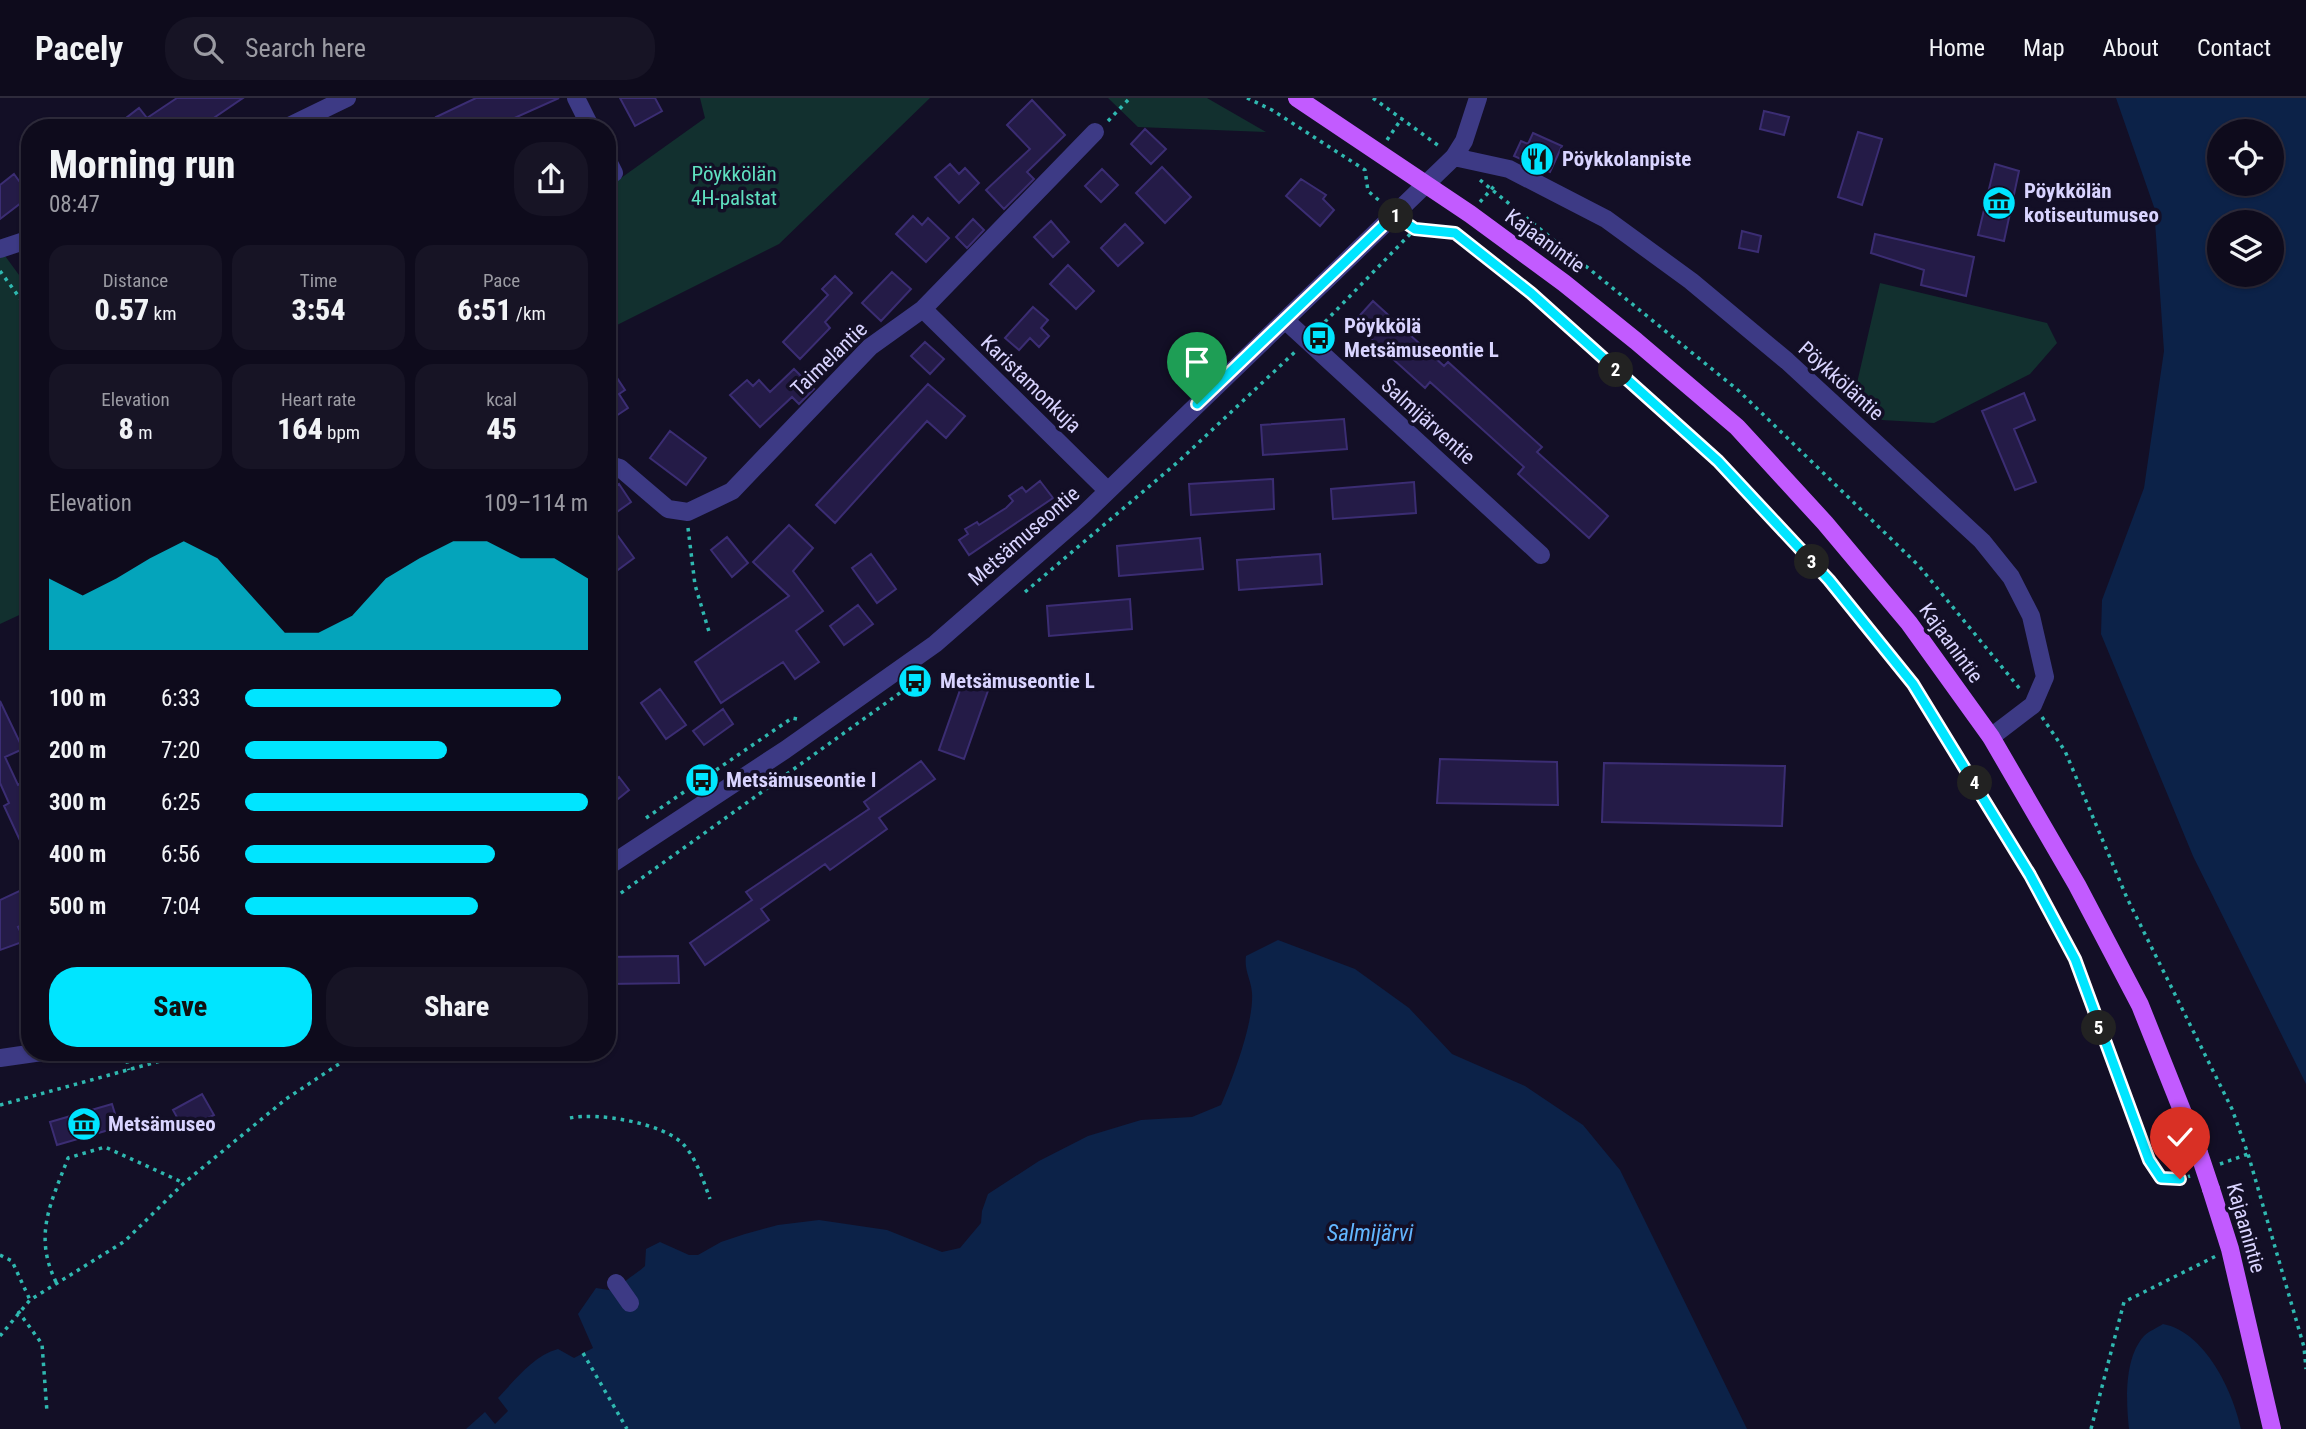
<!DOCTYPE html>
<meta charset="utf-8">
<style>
body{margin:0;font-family:"Roboto Condensed",sans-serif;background:#171425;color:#f1f3f6;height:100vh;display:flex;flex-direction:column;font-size:26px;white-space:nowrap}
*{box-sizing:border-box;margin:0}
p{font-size:23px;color:#9b9ba3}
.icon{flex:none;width:38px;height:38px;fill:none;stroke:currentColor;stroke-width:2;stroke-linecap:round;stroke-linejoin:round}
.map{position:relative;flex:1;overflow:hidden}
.side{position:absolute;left:21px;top:21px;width:595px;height:942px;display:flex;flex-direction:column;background:#0e0b1c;border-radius:28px;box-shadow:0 2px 5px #0004,0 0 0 2px #2e2b3b}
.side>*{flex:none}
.tools{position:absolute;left:2207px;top:21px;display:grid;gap:14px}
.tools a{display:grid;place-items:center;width:77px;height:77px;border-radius:50%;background:#0e0b1c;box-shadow:0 2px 5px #0004,0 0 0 2px #2e2b3b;font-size:35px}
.pin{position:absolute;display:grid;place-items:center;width:60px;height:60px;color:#fff;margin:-72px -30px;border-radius:50% 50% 50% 0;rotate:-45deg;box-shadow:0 0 7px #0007}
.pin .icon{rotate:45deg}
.km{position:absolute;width:35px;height:35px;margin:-18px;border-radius:50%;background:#222;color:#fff;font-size:19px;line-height:35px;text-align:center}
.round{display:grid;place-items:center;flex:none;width:74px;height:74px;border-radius:28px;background:#171425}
.headline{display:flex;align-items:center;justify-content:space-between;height:119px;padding:0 28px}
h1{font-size:38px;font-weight:800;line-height:52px}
.figures{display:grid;grid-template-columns:repeat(3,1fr);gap:10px;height:119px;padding:7px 28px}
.figures div{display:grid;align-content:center;border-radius:18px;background:#171425;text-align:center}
.figures b{font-size:30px;font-weight:800}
.figures small{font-size:19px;font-weight:400}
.figures p{font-size:19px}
.chart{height:196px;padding:14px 28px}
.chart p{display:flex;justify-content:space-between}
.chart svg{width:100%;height:126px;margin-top:7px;fill:#00e5ff;opacity:.7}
.button{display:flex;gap:14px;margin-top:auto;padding:14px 28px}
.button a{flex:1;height:80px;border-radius:28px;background:#00e5ff;color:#111;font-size:28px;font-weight:800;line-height:80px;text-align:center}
.button a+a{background:#171425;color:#f1f3f6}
ul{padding:0 28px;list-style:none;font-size:23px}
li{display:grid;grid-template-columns:112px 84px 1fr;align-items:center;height:52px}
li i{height:18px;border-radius:9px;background:#00e5ff}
header{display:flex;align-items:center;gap:42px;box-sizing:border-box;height:98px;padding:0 35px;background:#0e0b1c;border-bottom:2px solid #2e2b3b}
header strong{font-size:33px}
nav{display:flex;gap:38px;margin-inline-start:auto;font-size:24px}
.search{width:490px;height:63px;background:#171425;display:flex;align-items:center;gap:18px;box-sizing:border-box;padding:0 24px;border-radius:28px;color:#9b9ba3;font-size:26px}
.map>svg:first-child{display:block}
.green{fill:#12302f}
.water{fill:#0c2248;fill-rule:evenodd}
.building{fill:#241b47;stroke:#3b2d73;stroke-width:2}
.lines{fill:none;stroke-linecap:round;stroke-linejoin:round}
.path{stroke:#2fb8b0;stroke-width:3.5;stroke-dasharray:3.5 5;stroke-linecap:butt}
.minor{stroke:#3d3a85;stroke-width:18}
.major{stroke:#c25bff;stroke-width:18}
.major-bridge{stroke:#c25bff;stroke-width:18}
.route-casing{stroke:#fff;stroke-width:14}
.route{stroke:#00e5ff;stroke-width:9}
.labels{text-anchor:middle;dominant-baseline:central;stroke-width:7;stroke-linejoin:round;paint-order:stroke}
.poi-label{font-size:21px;font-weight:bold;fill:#d9d4ff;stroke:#130f26;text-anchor:start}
.park-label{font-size:21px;fill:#5fe0c0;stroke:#130f26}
.street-label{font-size:21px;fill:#d9d4ff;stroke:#130f26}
.water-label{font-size:23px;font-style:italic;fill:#62b6ff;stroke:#130f26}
</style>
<header>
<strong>Pacely</strong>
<div class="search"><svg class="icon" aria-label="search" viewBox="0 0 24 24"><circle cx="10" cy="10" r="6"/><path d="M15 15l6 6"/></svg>Search here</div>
<nav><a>Home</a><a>Map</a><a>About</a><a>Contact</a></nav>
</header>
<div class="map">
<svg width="2306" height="1331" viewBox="0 0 2306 1331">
<rect width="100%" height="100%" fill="#130f26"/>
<path class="green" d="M700,0H930L779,146L607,232V90L705,20Z
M1108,0H1207L1266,34L1138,29Z
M0,151L30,192V512L0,526Z
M1880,185L2047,225L2057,245L2030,276L1934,325L1882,322L1854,298Z"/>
<path class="water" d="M2116,0H2306V986L2193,758L2101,536L2102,502L2144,390L2164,253L2154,109ZM2219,33H2272V86H2219ZM2219,124H2272V177H2219Z
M1278,842L1355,871L1409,910L1452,956L1525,988L1583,1027L1620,1072L1747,1331H466L485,1314L495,1326L508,1313L498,1300C516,1281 533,1258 558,1251L574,1260L593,1250L578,1216L596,1190L615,1193C624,1182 634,1178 645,1168L646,1151L660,1144L689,1157H698L721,1144L745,1136L778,1127L819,1122L887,1132L942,1154L960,1150L981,1125L982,1113L988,1096L1039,1063L1088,1038L1141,1022L1192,1019L1221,1007C1233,980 1254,924 1252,895C1251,881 1244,873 1246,858Z
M2163,1226C2205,1234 2233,1293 2241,1331H2129C2126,1303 2124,1260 2144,1238C2149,1233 2157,1230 2163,1226Z"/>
<path class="building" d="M177,0H243L199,30H113L139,10L147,20Z
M476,0H559L492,30H441L436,19Z
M620,0H655L662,13L635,28Z
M1032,2L1065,37L1027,74L1034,81L1004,111L986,92L1030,51L1007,27Z
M1764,13L1789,19L1784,37L1760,31Z
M1145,31L1166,51L1151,66L1131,46Z
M1858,34L1882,41L1862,107L1838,99Z
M1533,35L1562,48L1550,74L1514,58L1521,43L1528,46Z
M950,66L959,76L965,70L979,85L959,105L935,79Z
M1995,66L2019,73L2004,143L1978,137Z
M1162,69L1191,99L1165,125L1136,95Z
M1102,71L1118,87L1101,104L1085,88Z
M14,76L30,98L0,121V87Z
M1301,81L1326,97L1323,101L1334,112L1320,128L1286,98Z
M913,118L922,127L928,120L949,140L926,164L896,136Z
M973,121L984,132L967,150L956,139Z
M1051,123L1069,144L1053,159L1034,139Z
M1125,126L1143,145L1118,168L1101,150Z
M1742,133L1761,138L1758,154L1739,150Z
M1875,136L1974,159L1966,198L1921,187L1924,172L1871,155Z
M1068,167L1094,193L1076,211L1050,186Z
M892,174L911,191L881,223L862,205Z
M835,178L852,195L825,224L830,230L800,261L783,244L828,197L822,191Z
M1373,203L1444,268L1448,264L1542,349L1537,354L1608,418L1589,440L1518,376L1524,369L1430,284L1425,290L1353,225Z
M1033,209L1048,222L1041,230L1049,238L1039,249L1030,240L1019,252L1005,240Z
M925,244L944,261L930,276L911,258Z
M794,271L814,291L799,306L792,299L760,329L730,297L747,282L753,288L759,282L770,294Z
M607,279L611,284L617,280L625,292L619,296L628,310L607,324Z
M928,286L965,318L946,340L927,323L835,425L816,407Z
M2024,295L2035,322L2014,331L2036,384L2015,392L1982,313Z
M1344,321L1347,351L1263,357L1261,327Z
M670,333L706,360L686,387L650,360Z
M1273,381L1274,411L1191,417L1189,386Z
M1040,383L1053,400L969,457L959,442L968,436L965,431L977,424L979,427L1006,410L1013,403L1009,398L1022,389L1026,394Z
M1414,384L1416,415L1333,421L1331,391Z
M619,386L631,404L607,421V394Z
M607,423L634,460L607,480Z
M789,427L813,450L793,473L823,513L796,533L819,564L795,581L783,564L721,605L695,564L789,498L753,464Z
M727,439L748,465L732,479L711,452Z
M1200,440L1203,471L1119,478L1117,448Z
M871,456L896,491L877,505L852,470Z
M1320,456L1322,486L1239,492L1237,462Z
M1130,501L1132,531L1049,538L1047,508Z
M858,507L873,526L844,547L830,528Z
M966,575L991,584L964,661L939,652Z
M660,591L686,627L666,641L641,605Z
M0,603L23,651L5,659L18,687L30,681V764L4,708L9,705L0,685Z
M723,611L733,626L704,647L693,633Z
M1440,661L1557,664L1558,707L1437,705Z
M921,663L935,681L879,720L887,731L830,772L825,766L761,811L769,822L705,867L690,845L752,802L746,794L869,711L864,704Z
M1604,665L1785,668L1782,728L1602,724Z
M619,679L629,692L607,710V689Z
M30,788V823L18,829L25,843L0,852V802Z
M678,858L679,885L607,886V859Z
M202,996L214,1017L184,1032L173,1012Z
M112,1006L119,1029L57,1047L50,1024Z"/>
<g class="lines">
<path class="path" d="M1247,0L1272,12L1365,72L1368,93L1382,105
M1373,0L1439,48
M1108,23L1130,0
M1387,42L1402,20
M1480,82L1739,293L1919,468L2020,591
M1480,104L1496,86
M1409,127L1415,131L1433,130L1455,135L1531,195L1718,363L1829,482L1913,586L2030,777L2075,861L2149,1062L2161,1080L2181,1081L2190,1078
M0,173L30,214
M1319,230L1415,131
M688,430L695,487L710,537
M1025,494L1179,363L1296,253
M2042,619L2065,653L2127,800L2232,1011L2248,1056L2304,1249L2306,1271
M646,720L792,620L797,621
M607,805L904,592
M125,954L129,972
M0,1007L193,954
M570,1020C597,1014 664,1025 684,1047C697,1062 703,1082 710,1101
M2220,1066L2248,1056
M0,1157L12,1163L30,1202
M56,1184C33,1137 51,1105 68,1060L105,1049L184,1085
M18,1213L42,1246L47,1314
M0,1238L30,1202L125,1143L184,1085L286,1001L357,954
M583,1255L627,1331
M2091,1331L2124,1204L2216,1158"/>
<path class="minor" d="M576,0L591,30
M285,30L347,0
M1454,59L1509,71L1606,121L1691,183L1787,263L1982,443L2011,479L2031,518L2045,579L2033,607L1991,639
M607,61L614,75
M0,151L30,141
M923,211L1108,393
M1285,222L1541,457
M607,366L620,370L668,411L688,414L732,393L870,249L923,211L1095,34
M607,769L785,652L935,546L1083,417L1454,59L1464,43L1478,0
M0,960L42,954
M616,1185L630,1205"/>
<path class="major" d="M1297,0L1470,116L1564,185L1636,243L1737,329L1825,425L1909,525L1991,639L2077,787L2140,907L2199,1055
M2211,1091L2230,1151L2272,1331"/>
<path class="major-bridge" d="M2199,1055L2211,1091"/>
</g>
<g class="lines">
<g class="route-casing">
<path id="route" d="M1197,306L1394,117L1415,131L1455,135L1531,195L1718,363L1829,482L1913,586L2030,777L2075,861L2149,1062L2161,1080L2180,1081"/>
</g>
<use href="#route" class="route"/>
</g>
<defs>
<g id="restaurant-disc" transform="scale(1.75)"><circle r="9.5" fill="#00e5ff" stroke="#130f26"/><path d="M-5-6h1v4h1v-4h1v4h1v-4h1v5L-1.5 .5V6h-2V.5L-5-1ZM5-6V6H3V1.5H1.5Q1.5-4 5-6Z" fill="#111"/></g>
<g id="museum-disc" transform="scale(1.75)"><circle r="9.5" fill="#00e5ff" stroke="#130f26"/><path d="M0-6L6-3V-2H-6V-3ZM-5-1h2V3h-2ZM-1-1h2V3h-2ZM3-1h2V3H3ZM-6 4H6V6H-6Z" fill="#111"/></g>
<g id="bus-disc" transform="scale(1.75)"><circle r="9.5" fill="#00e5ff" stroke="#130f26"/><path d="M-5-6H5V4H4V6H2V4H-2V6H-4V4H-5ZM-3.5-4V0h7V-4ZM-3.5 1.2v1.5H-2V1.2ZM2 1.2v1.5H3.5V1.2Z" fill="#111"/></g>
</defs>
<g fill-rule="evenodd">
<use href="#restaurant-disc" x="1537" y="61"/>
<use href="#museum-disc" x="1999" y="105"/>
<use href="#bus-disc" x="1319" y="240"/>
<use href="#bus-disc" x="915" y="583"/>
<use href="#bus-disc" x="702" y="682"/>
<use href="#museum-disc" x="84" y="1026"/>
</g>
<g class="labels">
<g class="poi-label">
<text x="1562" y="61">Pöykkolanpiste</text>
<text x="2024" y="93">Pöykkölän<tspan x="2024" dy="24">kotiseutumuseo</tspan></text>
<text x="1344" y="228">Pöykkölä<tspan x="1344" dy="24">Metsämuseontie L</tspan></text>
<text x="940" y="583">Metsämuseontie L</text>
<text x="726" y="682">Metsämuseontie I</text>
<text x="108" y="1026">Metsämuseo</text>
</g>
<g class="park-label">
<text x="734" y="76">Pöykkölän<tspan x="734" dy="24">4H-palstat</tspan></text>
</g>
<g class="street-label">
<text transform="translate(1545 143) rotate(36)">Kajaanintie</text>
<text transform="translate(829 261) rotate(-44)">Taimelantie</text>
<text transform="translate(1841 283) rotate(42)">Pöykköläntie</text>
<text transform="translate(1031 286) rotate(44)">Karistamonkuja</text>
<text transform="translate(1428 323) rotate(42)">Salmijärventie</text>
<text transform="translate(1024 438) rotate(-41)">Metsämuseontie</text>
<text transform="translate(1951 545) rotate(54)">Kajaanintie</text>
<text transform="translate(2246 1130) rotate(74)">Kajaanintie</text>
</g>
<g class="water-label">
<text x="1370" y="1135">Salmijärvi</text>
</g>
</g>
</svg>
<div class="tools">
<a><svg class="icon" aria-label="locate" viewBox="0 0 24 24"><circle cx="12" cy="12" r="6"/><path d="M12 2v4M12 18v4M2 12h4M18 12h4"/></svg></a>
<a><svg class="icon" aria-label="layers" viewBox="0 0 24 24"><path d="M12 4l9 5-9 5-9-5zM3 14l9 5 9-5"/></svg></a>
</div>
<div class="pin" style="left:1197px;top:306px;background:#1e9e55"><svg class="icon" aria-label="arrive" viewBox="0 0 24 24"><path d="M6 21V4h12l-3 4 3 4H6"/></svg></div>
<div class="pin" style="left:2180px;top:1081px;background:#d93025"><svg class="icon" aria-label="check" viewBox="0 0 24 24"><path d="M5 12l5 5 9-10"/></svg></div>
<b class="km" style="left:1396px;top:118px">1</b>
<b class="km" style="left:1616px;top:272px">2</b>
<b class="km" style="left:1812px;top:464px">3</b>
<b class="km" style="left:1975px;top:685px">4</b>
<b class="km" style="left:2099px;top:930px">5</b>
<section class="side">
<div class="headline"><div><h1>Morning run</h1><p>08:47</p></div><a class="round"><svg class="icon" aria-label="share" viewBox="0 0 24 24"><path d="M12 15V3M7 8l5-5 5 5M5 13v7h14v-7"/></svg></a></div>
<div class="figures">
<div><p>Distance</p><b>0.57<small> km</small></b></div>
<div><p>Time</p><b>3:54</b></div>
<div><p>Pace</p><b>6:51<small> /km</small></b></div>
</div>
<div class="figures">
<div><p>Elevation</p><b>8<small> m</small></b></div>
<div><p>Heart rate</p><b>164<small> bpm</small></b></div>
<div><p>kcal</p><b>45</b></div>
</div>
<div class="chart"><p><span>Elevation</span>109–114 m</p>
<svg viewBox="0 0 160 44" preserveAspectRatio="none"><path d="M0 44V19L10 25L20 19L30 12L40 6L50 12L60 25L70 38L80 38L90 32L100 19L110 12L120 6L130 6L140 12L150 12L160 19V44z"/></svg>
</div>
<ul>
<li><b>100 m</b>6:33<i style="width:92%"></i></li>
<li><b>200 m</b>7:20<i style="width:59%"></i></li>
<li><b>300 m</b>6:25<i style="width:100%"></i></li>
<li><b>400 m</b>6:56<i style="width:73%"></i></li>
<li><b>500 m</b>7:04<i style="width:68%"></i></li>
</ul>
<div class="button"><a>Save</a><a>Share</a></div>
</section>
</div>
